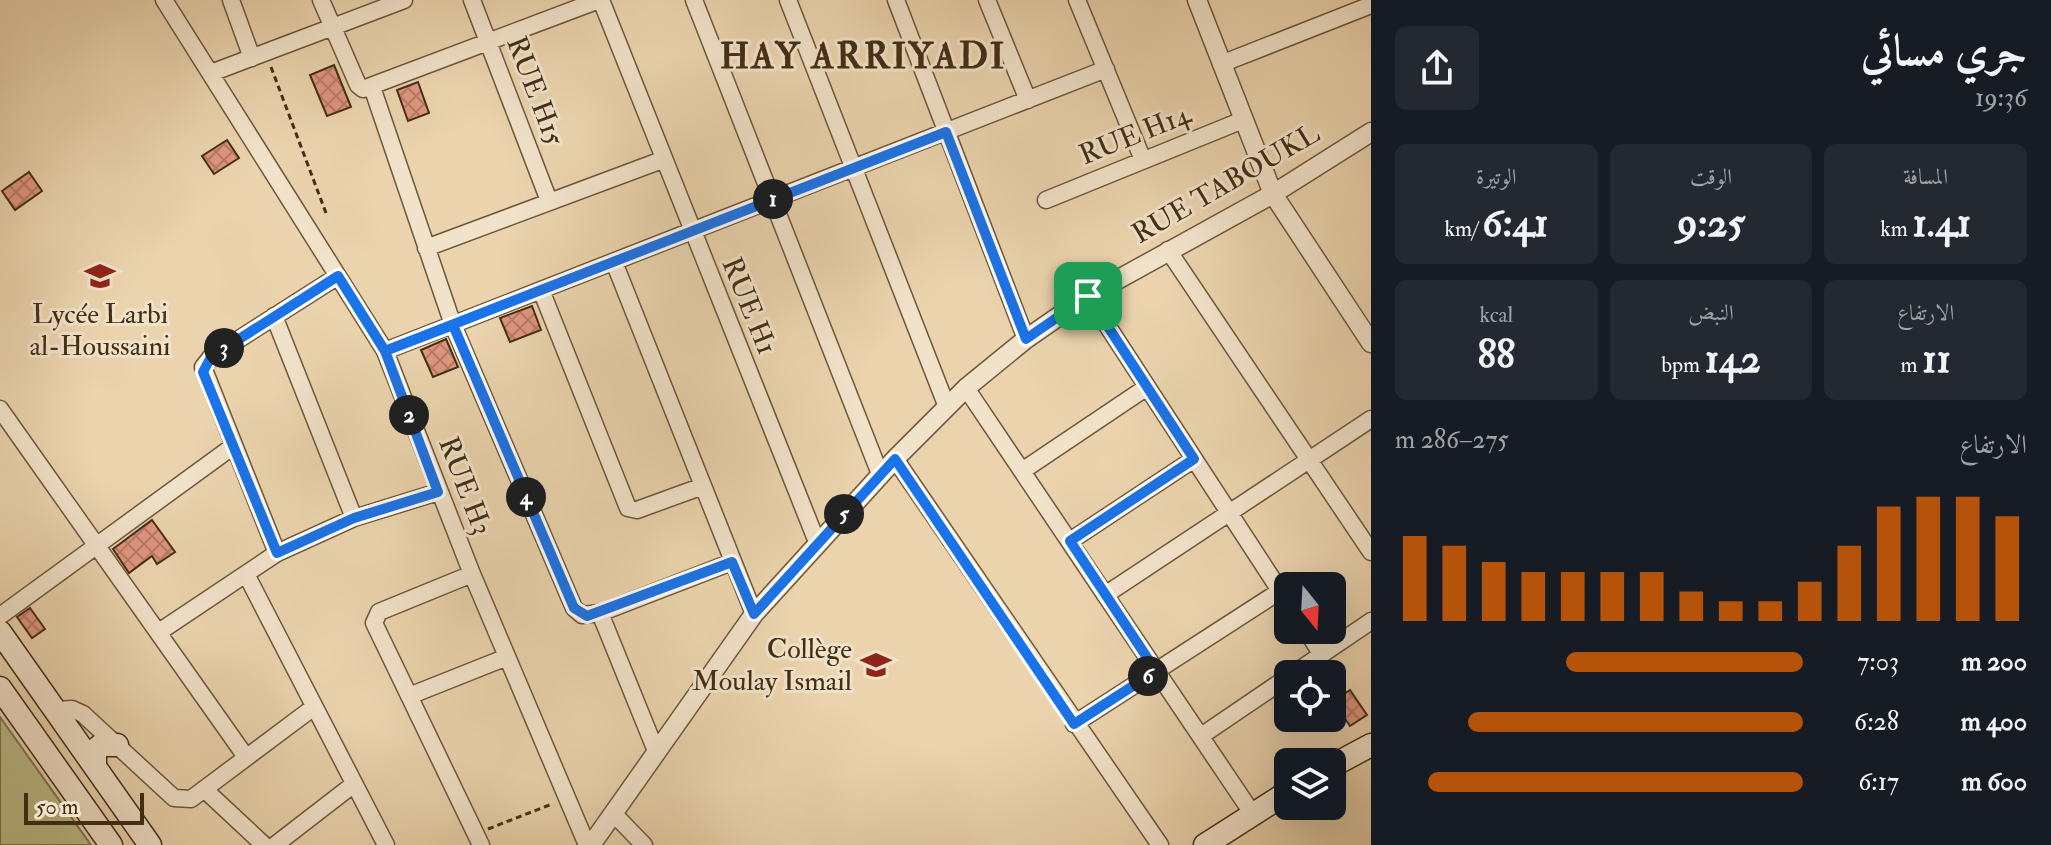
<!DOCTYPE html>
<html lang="ar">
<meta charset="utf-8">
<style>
body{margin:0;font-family:"IM FELL Double Pica",Amiri,serif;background:#242831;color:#f1f3f6;direction:rtl;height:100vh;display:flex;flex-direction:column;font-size:30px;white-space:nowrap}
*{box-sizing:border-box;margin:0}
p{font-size:26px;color:#9ea1a6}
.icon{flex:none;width:44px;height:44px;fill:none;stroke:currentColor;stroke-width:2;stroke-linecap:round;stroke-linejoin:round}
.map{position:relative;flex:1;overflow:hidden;direction:ltr}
.panel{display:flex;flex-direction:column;background:#171b24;width:680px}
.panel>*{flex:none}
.needle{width:52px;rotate:162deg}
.tools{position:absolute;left:1274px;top:572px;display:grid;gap:16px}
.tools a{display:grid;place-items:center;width:72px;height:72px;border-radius:12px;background:#171b24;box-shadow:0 8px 32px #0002;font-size:40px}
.scale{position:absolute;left:24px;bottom:20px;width:120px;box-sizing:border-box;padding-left:8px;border:4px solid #432e14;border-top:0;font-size:22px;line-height:28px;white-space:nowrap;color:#432e14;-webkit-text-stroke:6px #f1e2ca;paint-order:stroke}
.pin{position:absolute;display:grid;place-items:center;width:68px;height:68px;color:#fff;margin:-34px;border-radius:16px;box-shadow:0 4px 12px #0006}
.km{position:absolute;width:40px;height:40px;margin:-20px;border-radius:50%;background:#222;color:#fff;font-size:22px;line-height:40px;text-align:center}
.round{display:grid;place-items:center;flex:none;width:84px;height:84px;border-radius:12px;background:#242831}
.overview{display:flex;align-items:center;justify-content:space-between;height:136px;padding:0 24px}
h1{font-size:44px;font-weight:700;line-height:60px}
.metrics{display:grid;grid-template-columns:repeat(3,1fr);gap:12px;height:136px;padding:8px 24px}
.metrics div{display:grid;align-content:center;border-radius:12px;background:#242831;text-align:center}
.metrics b{font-size:40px;font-weight:700}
.metrics small{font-size:22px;font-weight:400}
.metrics p{font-size:22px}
.chart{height:224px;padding:16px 24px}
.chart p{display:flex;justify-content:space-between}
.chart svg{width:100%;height:144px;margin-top:8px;stroke:#b45309;stroke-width:6}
ul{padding:0 24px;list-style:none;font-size:26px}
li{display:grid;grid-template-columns:128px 96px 1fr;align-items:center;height:60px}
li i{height:20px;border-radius:10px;background:#b45309}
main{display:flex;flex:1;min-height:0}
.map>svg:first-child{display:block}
.pitch{fill:#babb88;stroke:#7e744e;stroke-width:2}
.building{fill:url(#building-cross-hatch);stroke:#432e14;stroke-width:2}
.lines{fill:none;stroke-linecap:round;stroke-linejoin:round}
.minor-casing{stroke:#6d573a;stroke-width:19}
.tertiary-casing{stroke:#6d573a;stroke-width:21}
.secondary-casing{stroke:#432e14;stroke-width:25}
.path{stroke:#432e14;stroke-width:3;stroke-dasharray:6 4;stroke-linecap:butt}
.minor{stroke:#f1e2ca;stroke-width:16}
.tertiary{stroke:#f1e2ca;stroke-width:18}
.secondary{stroke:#f1e2ca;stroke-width:22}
.route-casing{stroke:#fff;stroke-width:16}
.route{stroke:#1a73e8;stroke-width:10}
.labels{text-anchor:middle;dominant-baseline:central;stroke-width:6;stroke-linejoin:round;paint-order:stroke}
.street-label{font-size:28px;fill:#432e14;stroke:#f1e2ca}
.poi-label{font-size:28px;fill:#432e14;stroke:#f1e2ca}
.district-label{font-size:36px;font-weight:bold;letter-spacing:2px;fill:#432e14;stroke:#f1e2ca}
</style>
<main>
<section class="panel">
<div class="overview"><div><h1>جري مسائي</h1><p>19:36</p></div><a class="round"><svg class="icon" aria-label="share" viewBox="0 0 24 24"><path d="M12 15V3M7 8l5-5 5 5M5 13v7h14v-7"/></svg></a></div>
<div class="metrics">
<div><p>المسافة</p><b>1.41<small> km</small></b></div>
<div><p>الوقت</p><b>9:25</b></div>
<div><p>الوتيرة</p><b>6:41<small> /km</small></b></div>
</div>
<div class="metrics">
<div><p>الارتفاع</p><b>11<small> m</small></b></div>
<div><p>النبض</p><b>142<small> bpm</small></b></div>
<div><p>kcal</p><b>88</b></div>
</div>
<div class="chart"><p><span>الارتفاع</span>275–286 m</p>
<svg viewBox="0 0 160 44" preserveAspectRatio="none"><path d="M5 44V18M15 44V21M25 44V26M35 44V29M45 44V29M55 44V29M65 44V29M75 44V35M85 44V38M95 44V38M105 44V32M115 44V21M125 44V9M135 44V6M145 44V6M155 44V12"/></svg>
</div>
<ul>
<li><b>200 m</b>7:03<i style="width:58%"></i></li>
<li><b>400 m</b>6:28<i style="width:82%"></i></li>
<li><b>600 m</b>6:17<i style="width:92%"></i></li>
</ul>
</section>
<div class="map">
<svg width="1371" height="845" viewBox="0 0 1371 845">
<defs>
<pattern id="building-cross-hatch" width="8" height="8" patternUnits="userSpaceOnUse" patternTransform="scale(2)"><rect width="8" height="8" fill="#e0957f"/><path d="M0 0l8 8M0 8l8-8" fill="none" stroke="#b77a67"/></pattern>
</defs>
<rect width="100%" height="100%" fill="#ead3ad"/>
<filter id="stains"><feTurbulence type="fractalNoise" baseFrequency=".0025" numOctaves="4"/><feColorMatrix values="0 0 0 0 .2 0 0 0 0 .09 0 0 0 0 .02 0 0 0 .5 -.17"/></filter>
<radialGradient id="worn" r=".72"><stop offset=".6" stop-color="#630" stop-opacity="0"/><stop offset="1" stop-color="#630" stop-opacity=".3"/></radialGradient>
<path class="pitch" d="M0,717L91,845H0Z"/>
<path class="building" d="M334,65L351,107L327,116L310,75Z
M418,82L429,113L408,121L397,90Z
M227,140L239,158L214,174L202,156Z
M29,172L42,191L15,210L2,191Z
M532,306L541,330L510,342L500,318Z
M446,339L458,367L433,377L421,350Z
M152,520L175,552L157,564L152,556L129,573L113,549Z
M30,608L45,629L32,638L17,617Z
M1350,690L1367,715L1350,726L1333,701Z"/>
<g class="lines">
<g class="minor-casing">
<path id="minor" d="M164,0L385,351L472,574L587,845
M231,0L252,58
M321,0L358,85L363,89L599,0
M472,0L549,201
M601,0L817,542
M694,0L880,474
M788,0L947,407
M896,0L1026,339
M987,0L1028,100
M1077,0L1143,160
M1221,64L1371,5
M211,73L404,0
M372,87L453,325L574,608L582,615L600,613L732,562
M1046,200L1243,120
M426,248L662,160
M1168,250L1371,552
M614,262L754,614
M541,290L628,508L637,510L703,486
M1088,296L1288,603
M274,316L354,518
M385,351L1106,69
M966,388L1252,813
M0,409L246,757
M895,459L1160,845
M1022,471L1147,387
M1070,541L1194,459
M277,553L203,367L211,357L338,276
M246,574L386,845
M472,574L379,612L374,623L481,845
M1105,595L1371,419
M600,613L656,751
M0,616L232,447
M1306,630L1322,655
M159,632L277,553L354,518L438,492
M1293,674L1371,621
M409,696L507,657
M57,710L72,709L83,714L174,798L191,799L314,707
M1074,724L1280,591
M1201,736L1288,677
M204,789L264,845
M613,813L644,845
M275,845L354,784"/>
</g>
<g class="tertiary-casing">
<path id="tertiary" d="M1197,0L1273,194L1371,343
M591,845L754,614L895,459L966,388L1026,339L1088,296L1273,194L1371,132"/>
</g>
<g class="secondary-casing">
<path id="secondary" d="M0,632L150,845
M0,688L111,845
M1332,766L1371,745
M95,767V750L101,745H117
M1205,845L1288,792"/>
</g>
<path class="path" d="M271,67L326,213
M488,829L552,804"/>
<use href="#minor" class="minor"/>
<use href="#tertiary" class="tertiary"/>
<use href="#secondary" class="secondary"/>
</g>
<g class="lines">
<g class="route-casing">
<path id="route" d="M1088,296L1026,339L946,132C759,205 572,278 385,351L438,492L354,518L277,553L203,372L211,357L338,276L385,351L453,325L574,608L587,616L732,562L754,614L895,459L1074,724L1156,671L1070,541L1194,459L1088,296"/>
</g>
<use href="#route" class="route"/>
</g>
<defs>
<g id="school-bare" transform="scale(2.4)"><path d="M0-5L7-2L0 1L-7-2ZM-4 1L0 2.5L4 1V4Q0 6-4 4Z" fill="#8f2418" stroke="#f1e2ca" stroke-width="2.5" paint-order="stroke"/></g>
</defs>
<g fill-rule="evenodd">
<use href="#school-bare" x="100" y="276"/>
<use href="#school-bare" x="876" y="665"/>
</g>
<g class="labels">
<g class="street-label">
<text transform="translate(535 91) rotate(69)">RUE H15</text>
<text transform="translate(1135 135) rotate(-22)">RUE H14</text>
<text transform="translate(1226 184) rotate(-30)">RUE TABOUKL</text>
<text transform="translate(749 306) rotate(68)">RUE H1</text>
<text transform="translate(465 486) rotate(69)">RUE H3</text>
</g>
<g class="poi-label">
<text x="100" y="314">Lycée Larbi<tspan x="100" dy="32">al-Houssaini</tspan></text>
<text x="852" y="649" text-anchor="end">Collège<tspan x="852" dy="32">Moulay Ismail</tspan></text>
</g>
<g class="district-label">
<text x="863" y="56">HAY ARRIYADI</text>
</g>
</g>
<rect width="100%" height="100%" filter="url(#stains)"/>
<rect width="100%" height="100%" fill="url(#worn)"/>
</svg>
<div class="tools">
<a><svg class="needle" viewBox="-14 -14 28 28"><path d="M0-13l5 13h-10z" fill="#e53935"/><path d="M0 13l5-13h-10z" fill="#9ea1a6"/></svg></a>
<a><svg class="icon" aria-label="locate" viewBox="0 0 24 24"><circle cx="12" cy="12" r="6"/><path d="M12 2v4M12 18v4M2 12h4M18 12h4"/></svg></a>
<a><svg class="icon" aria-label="layers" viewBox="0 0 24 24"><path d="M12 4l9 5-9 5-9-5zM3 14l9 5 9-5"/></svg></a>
</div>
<div class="scale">50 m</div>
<div class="pin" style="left:1088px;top:296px;background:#1e9e55"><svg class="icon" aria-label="arrive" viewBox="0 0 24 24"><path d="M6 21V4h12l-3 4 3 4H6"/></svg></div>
<b class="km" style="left:773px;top:199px">1</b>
<b class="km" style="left:409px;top:415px">2</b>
<b class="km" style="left:224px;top:348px">3</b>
<b class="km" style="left:526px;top:497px">4</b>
<b class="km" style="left:844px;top:514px">5</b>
<b class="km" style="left:1148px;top:676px">6</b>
</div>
</main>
